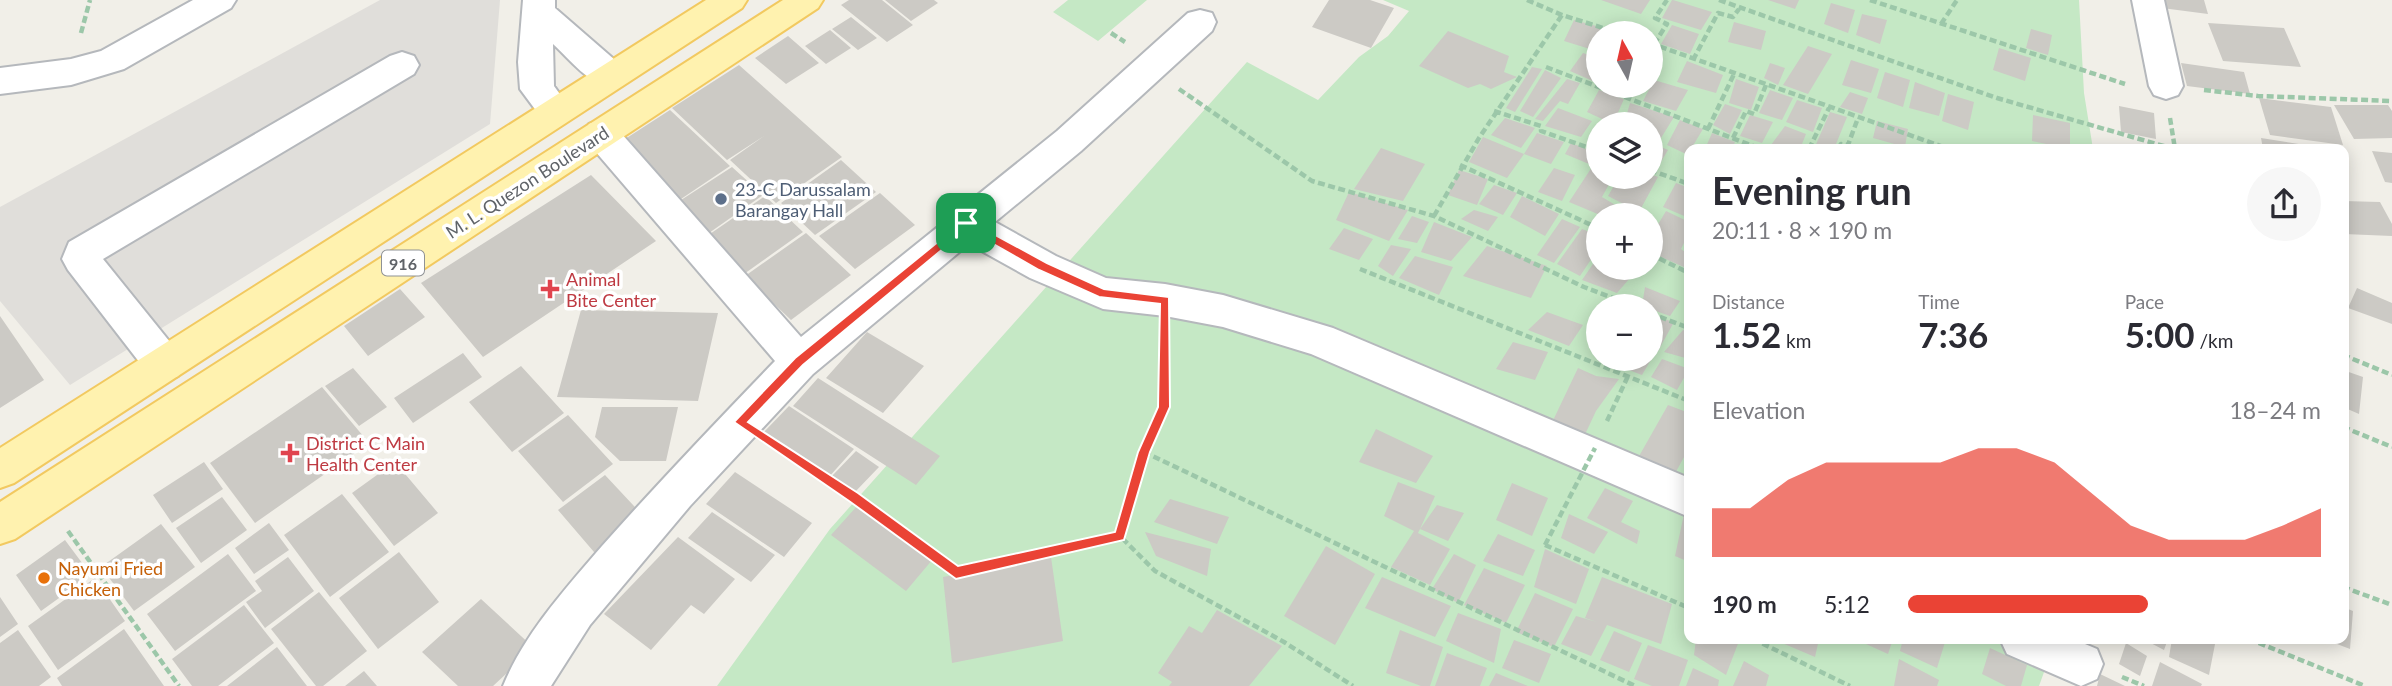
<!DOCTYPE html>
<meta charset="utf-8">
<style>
body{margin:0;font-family:Lato,sans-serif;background:#f7f7f7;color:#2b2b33;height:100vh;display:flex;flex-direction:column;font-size:26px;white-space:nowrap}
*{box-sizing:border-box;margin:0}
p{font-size:23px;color:#7c7c81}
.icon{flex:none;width:38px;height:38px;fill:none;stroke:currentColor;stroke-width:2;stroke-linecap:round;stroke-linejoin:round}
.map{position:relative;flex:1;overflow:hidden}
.sheet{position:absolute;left:1684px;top:144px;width:665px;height:500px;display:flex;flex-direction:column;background:#fff;border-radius:14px;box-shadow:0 4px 18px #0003}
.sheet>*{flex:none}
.needle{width:46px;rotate:352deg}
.buttons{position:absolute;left:1586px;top:21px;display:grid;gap:14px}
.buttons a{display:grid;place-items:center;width:77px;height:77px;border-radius:50%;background:#fff;box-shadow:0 4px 18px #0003;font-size:35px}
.pin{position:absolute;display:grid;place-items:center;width:60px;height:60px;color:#fff;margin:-30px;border-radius:14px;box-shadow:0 4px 10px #0006}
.round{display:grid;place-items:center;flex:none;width:74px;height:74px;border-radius:37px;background:#f7f7f7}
.headline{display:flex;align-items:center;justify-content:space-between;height:119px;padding:0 28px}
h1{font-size:38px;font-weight:700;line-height:52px}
.figures{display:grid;grid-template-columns:repeat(3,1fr);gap:10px;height:119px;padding:7px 28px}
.figures div{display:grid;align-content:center}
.figures b{font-size:35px;font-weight:700}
.figures small{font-size:19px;font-weight:400}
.figures p{font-size:19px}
.chart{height:196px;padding:14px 28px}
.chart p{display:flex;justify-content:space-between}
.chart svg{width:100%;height:126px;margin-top:7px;fill:#ea4335;opacity:.7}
ul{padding:0 28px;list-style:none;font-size:23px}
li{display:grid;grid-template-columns:112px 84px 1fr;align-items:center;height:52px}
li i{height:18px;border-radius:9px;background:#ea4335}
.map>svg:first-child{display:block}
.industrial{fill:#e0deda}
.green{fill:#c5e8c5;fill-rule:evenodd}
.building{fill:#cccac5}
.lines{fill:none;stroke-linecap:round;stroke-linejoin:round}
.minor-casing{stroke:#b5b8bc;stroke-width:4}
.major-casing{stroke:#f2c960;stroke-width:4}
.path{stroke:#9cc7a9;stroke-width:4.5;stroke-dasharray:7 3.5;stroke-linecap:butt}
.minor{fill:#fff;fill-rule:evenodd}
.major{fill:#fff2af;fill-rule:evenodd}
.path-bridge{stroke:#9cc7a9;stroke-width:4.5;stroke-dasharray:7 3.5;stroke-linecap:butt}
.route{fill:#ea4335;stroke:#fff;stroke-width:2;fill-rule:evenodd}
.service-dot{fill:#5c6f8a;stroke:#fff;stroke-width:2.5}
.health-dot{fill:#e0444e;stroke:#fff;stroke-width:2.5}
.food-dot{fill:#e8710a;stroke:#fff;stroke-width:2.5}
.labels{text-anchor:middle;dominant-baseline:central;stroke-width:7;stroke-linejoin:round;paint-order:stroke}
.shield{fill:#fff;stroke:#8f9295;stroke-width:2}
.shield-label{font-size:16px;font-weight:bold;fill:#5f6368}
.street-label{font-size:18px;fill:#5f6368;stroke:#fff}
.service-label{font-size:18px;fill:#4e5e75;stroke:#fff;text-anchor:start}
.health-label{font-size:18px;fill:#be3a42;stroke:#fff;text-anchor:start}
.food-label{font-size:18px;fill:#c56008;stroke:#fff;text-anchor:start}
</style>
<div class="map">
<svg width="2392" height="686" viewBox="0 0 2392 686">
<rect width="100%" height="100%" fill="#f1efe8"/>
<path class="industrial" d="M380,0H500L490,124L70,385L0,301V207Z"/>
<path class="green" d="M1068,0H1147L1098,41L1053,12Z
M1383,0H2079L2084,93L2093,149H1689V639H2056L2039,686H717L830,529L1247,62L1318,100L1359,57L1388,36L1409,11ZM1598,33H1650V86H1598ZM1598,124H1650V177H1598ZM1598,215H1650V268H1598ZM1598,306H1650V359H1598Z"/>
<path class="building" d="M849,0H882L913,25L887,42L841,5Z
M885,0H934L938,3L911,21Z
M1329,0H1370L1394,8L1371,48L1312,27Z
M1601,0H1650L1641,14Z
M1672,0H1673L1712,12L1701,30L1662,18Z
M1768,0H1799L1795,9Z
M2161,0H2204L2208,14L2162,8Z
M1831,3L1855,10L1848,33L1824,24Z
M1862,14L1887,20L1880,44L1856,35Z
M851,17L877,38L858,50L832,29Z
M1574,20L1607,29L1604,33H1598V43L1593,50L1564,41Z
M1734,22L1766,31L1761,50L1728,42Z
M2208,23L2284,28L2301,67L2223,61Z
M1672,25L1699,34L1690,54L1661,44Z
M2031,29L2052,35L2048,55L2026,48Z
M830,30L851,48L826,64L805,46Z
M1448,31L1509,56L1504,72L1517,77L1491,89L1480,84L1468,88L1419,66Z
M788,36L819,63L786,84L755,58Z
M1808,46L1832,54L1808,94L1783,85Z
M1999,48L2031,58L2025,81L1993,70Z
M1583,53L1598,58V77L1595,82L1570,71Z
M1851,60L1879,69L1871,93L1842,85Z
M1687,61L1723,75L1716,93L1677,82Z
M1770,63L1785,68L1778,85L1764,78Z
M2181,63L2244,72L2250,94L2187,86Z
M739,65L842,157L776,203L730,160L764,136L727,160L672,108Z
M1532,67L1542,69L1515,112L1506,108Z
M1545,70L1561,78L1533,117L1520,111Z
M1885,72L1910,80L1903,107L1877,98Z
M1567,79L1580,83L1568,104L1560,101L1543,121L1535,119Z
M1736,79L1759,87L1751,110L1729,103Z
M1654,80L1688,90L1676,111L1643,101Z
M1915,82L1945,93L1939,116L1909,108Z
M1599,90L1624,99L1613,124L1587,112Z
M1770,90L1793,98L1782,120L1759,113Z
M1850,92L1868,98L1862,114L1840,107Z
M1948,94L1974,102L1968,130L1942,121Z
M2259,98L2331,107L2343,145L2270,135Z
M1797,100L1822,108L1813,132L1786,122Z
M1630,103L1674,117L1661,138L1650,136V124H1624Z
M1725,104L1742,110L1730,134L1713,125Z
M2334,105H2388L2392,111V138L2354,139Z
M2119,106L2154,113L2156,139L2121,132Z
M1558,108L1592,121L1581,137L1545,126Z
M670,110L730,166L681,199L622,141Z
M1830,112L1847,117L1834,149H1814Z
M1750,115L1773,122L1762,143L1740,136Z
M2033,115L2070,123V149L2032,141Z
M1505,118L1535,128L1521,148L1491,135Z
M1680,120L1703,129L1691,149H1689L1688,155L1667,145Z
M1877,121L1908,129L1905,147L1873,138Z
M1785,126L1806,134L1800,149H1779L1771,145Z
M1537,133L1564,142L1551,164L1524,154Z
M1712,133L1735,142L1732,149H1705Z
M1483,137L1524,154L1507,178L1469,162Z
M2261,138L2305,145L2306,149H2263Z
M1650,142L1668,150L1658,167L1650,164Z
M1571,143L1597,153L1589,164L1565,154Z
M1381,148L1425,164L1403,201L1354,189Z
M2372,151L2392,153V183L2385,182Z
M841,160L876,192L815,235L781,203Z
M732,167L763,195L709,233L678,202Z
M1592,167L1598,169V177H1613L1602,197L1632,215H1600L1569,202Z
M1554,168L1575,175L1562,201L1538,192Z
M1459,170L1488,179L1477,205L1448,195Z
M1650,174L1658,177L1639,212L1608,196L1619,177H1650Z
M591,175L656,241L483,357L421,283Z
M1676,183L1689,188V218L1663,207Z
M1494,185L1517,193L1503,215L1479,204Z
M1349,192L1408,210L1389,241L1336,220Z
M880,193L915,225L855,269L819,236Z
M765,196L803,232L744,274L707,236Z
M1522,196L1559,214L1545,236L1510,217Z
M2343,201L2380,202L2392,224V236L2344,234Z
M1474,210L1498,217L1488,231L1461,219Z
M1666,211L1689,222V233L1681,249L1689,255L1686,268L1650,252V238Z
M1412,216L1429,222L1417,243L1398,239Z
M1562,219L1580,227L1554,263L1537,255Z
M1434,222L1472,237L1451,261L1421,252Z
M1344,228L1373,239L1359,260L1329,249Z
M1582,229L1598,235V249L1580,276L1557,264Z
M806,233L851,275L791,320L745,276Z
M1391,245L1411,249L1393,276L1378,266Z
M1487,246L1547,266L1531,298L1463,276Z
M1415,256L1453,267L1439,295L1399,278Z
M1595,261L1598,268H1608L1630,278L1617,293L1582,280Z
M1645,287L1680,301L1670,316L1650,309V306H1642Z
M2357,288L2392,303V324L2348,308Z
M400,289L425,317L368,356L344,326Z
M581,310L718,313L698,401L557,397Z
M1547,312L1583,325L1569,346L1528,330Z
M1650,315L1674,322L1658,351L1650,348Z
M0,316L44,380L0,408Z
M1683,330L1689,332V359L1664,352Z
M867,332L924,366L883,413L826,378Z
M1513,342L1548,352L1535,380L1496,369Z
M1650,352L1655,353L1642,375L1613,364L1616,359H1650Z
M463,353L482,377L413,423L394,398Z
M1662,359L1689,369L1677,390L1651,377Z
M521,366L564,413L512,452L469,402Z
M353,368L387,407L359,426L325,386Z
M1578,368L1596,376L1619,379L1596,411L1581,443L1548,431Z
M2343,370L2363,377L2359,414L2343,407Z
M818,378L940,456L916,485L793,406Z
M322,387L369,443L255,523L210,463Z
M1668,405L1689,413V448L1672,479L1634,465Z
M789,406L854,449L828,478L763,433Z
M602,407H678L666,461H620L595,437Z
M568,415L613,464L563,502L518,451Z
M1376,429L1433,456L1416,483L1359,462Z
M856,451L879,467L855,492L832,476Z
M204,462L223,489L172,523L153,495Z
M395,462L438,513L394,546L352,493Z
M735,472L812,523L784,557L706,504Z
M605,475L648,521L600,559L558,510Z
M1398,482L1435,496L1420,529L1437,505L1464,513L1448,541L1420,529L1418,533L1450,549L1430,585L1391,567L1414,531L1384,516Z
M1512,483L1548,498L1532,536L1496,520Z
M1605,488L1633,501L1621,522L1640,531L1637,544L1587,518Z
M342,494L389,552L330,597L284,535Z
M222,497L247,530L201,563L176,528Z
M1170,499L1229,517L1217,544L1154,522Z
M858,505L933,559L906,591L831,535Z
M712,512L775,555L751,582L688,538Z
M1569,514L1608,532L1594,554L1561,538Z
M1684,514L1689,516V562L1675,556Z
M269,523L289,550L254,574L235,548Z
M161,524L195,567L134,611L101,567Z
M1145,532L1211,549L1207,576L1156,556Z
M1498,534L1535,550L1523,576L1483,561Z
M678,537L735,579L704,614L691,605L651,650L604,614Z
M65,540L91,575L41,611L16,575Z
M1326,546L1375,574L1335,645L1284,616Z
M1545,549L1589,569L1576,604L1534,587Z
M399,552L439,602L378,649L339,598Z
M228,554L256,591L175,651L147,614Z
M1454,554L1476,565L1458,603L1432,589Z
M288,557L314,591L265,628L246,602L262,591L255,581Z
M1051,557L1063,641L952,663L943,577Z
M1484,568L1525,585L1506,623L1464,605Z
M1382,577L1451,606L1435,637L1365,608Z
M1602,577L1672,604L1661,644L1607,625L1591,656L1561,644L1576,616L1597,622L1585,618Z
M95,578L125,621L58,670L28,626Z
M319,592L367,651L323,686H316L271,629Z
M1535,593L1573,609L1554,647L1516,632Z
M0,597L18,624L0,637Z
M481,599L534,648L493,686H458L422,652Z
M244,605L274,643L218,686H192L172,659Z
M2343,607L2353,611L2350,649L2324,639H2343Z
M1217,610L1282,646L1249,686H1169L1172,682L1158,673L1189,626L1202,633Z
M1458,613L1501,629L1494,663L1446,641Z
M124,629L164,686H62L57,678Z
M18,630L51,677L39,686H0V643Z
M1400,630L1443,647L1430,686H1421L1386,673Z
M1614,631L1642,643L1629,672L1600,660Z
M1696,639L1739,641L1726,675L1694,655Z
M1773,639H1819L1815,657Z
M1855,639H1893L1888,654Z
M1903,639H1946L1937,668L1900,651Z
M2143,639H2168L2164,650Z
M2172,639H2216L2209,675L2169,657Z
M1514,640L1551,654L1539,683L1502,668Z
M2126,643L2147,656L2140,676L2119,664Z
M1648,645L1688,660L1679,686H1652L1634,679Z
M277,647L307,686H227Z
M1990,648L2027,665L2021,686H2006L1982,674Z
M1447,653L1487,668L1480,686H1435Z
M1899,659L1939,680L1937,686H1894Z
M1744,661L1769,675L1766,686H1733Z
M2160,662L2202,684L2201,686H2152Z
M1693,668L1719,680L1718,686H1686Z
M364,671L377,686H345Z
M1496,673L1528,686H1489Z
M2100,674L2125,686H2097Z"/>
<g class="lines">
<g class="minor-casing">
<path id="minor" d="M193,0H236L231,8L124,69L71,85L0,94V68L71,59L101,51Z
M523,0H555V8L623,67L628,76L623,85C595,94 572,61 553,44L554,86L572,111L567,120L555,124L543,120L520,89L518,62Z
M2132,0H2164L2183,86L2178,95L2166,99L2154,95L2149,86Z
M1200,10L1212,13L1216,22L1212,31L1081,151L995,222L1056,256L1106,278L1165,284L1223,295L1333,328L1689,478V517L1311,354L1223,327L1165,316L1103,309L1030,278L969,244L813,374L690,506L590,625L551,686H503C524,634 566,588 602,546C658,483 716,422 775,361L589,144L584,134L589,124L601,120L613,124L801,337L1057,131L1188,13Z
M402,52L414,56L419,65L414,74L103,259L178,352L183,364L178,376L164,381L150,376L68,270L62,259L69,242L390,56Z
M2000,639H2073L2097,649L2103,664L2097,679L2081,686L2007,654Z"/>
</g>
<g class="major-casing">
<path id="major" d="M706,0H747L742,8L14,483L0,488V448Z
M783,0H823L818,8L15,539L0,544V502Z"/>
</g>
<path class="path" d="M1527,0L1562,15L1619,33
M1719,0L1997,98L2174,149
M1870,0L2125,84
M1941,24L1957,0
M81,33L90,0
M1111,33L1125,42
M1650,43L1949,149
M1654,44L1667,24L1655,18L1667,0
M1693,60L1718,13L1733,17L1739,9
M1546,67L1761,149
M1179,89L1312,181L1434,216L1584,287L1634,306
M2204,90L2258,96L2392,101
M1494,111L1541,126V131L1598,151
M2170,118L2175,149
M1708,129L1734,74
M1733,138L1746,111L1754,114L1766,85
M1809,149L1829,108
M1838,149L1841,144L1848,145L1858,118
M1460,165L1598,228
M1650,170L1689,184
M1434,216L1479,138L1562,15
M1650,254L1689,273
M1360,269L1689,401
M1650,313L1689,328
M1165,337L1164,407L1144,452L1120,536L1155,571L1284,642L1353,686
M2343,355L2392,375
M1607,421L1628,376
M2343,427L2392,447
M776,446L854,497L956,573L1120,536
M1144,452L1635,686
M68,531L179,686
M1545,545L1689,608
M2343,587L2392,605
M1753,639L1850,686
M2249,639L2365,686
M2122,677L2144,686"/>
<use href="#minor" class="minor"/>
<use href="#major" class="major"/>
<path class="path-bridge" d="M1545,545L1595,448"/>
</g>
<path class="route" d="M966,219L1047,263L1104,289L1169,297L1170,407L1150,452L1124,540L956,579L849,501L734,422L795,358ZM967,229L1039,270L1099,297L1160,304L1158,407L1138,452L1115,532L958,566L858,493L748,422L803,365Z"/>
<circle class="service-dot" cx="721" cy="199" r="7"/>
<g class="health-dot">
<path d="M546.5 278.5h7v7h7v7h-7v7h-7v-7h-7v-7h7z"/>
<path d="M286.5 442.5h7v7h7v7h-7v7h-7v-7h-7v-7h7z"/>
</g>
<circle class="food-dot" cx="44" cy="578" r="7"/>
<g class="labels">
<rect class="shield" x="382" y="250.5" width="42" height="25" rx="5"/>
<g class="shield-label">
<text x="403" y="263">916</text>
</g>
<g class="street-label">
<text transform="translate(527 182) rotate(-33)">M. L. Quezon Boulevard</text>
</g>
<g class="service-label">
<text x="735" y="189">23-C Darussalam<tspan x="735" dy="21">Barangay Hall</tspan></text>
</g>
<g class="health-label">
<text x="566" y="279">Animal<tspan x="566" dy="21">Bite Center</tspan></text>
<text x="306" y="443">District C Main<tspan x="306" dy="21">Health Center</tspan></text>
</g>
<g class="food-label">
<text x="58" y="568">Nayumi Fried<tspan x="58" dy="21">Chicken</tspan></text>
</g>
</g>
</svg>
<div class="buttons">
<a><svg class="needle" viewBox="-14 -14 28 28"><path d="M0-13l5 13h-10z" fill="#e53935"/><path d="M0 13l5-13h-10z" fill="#7c7c81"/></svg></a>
<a><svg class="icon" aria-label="layers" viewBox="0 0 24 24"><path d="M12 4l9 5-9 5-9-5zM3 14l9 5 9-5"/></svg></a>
<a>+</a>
<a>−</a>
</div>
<div class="pin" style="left:966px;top:223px;background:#1e9e55"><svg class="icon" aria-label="arrive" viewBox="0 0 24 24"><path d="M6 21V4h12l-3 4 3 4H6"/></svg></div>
<section class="sheet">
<div class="headline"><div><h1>Evening run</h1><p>20:11 · 8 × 190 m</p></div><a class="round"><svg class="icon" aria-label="share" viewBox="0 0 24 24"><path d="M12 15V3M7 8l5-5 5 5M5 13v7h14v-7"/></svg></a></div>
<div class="figures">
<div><p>Distance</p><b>1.52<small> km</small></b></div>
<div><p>Time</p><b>7:36</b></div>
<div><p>Pace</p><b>5:00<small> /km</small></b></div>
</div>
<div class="chart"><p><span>Elevation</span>18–24 m</p>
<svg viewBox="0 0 160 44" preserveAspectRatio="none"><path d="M0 44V27L10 27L20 17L30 11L40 11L50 11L60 11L70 6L80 6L90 11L100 22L110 33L120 38L130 38L140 38L150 33L160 27V44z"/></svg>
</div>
<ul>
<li><b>190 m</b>5:12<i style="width:58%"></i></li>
</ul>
</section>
</div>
